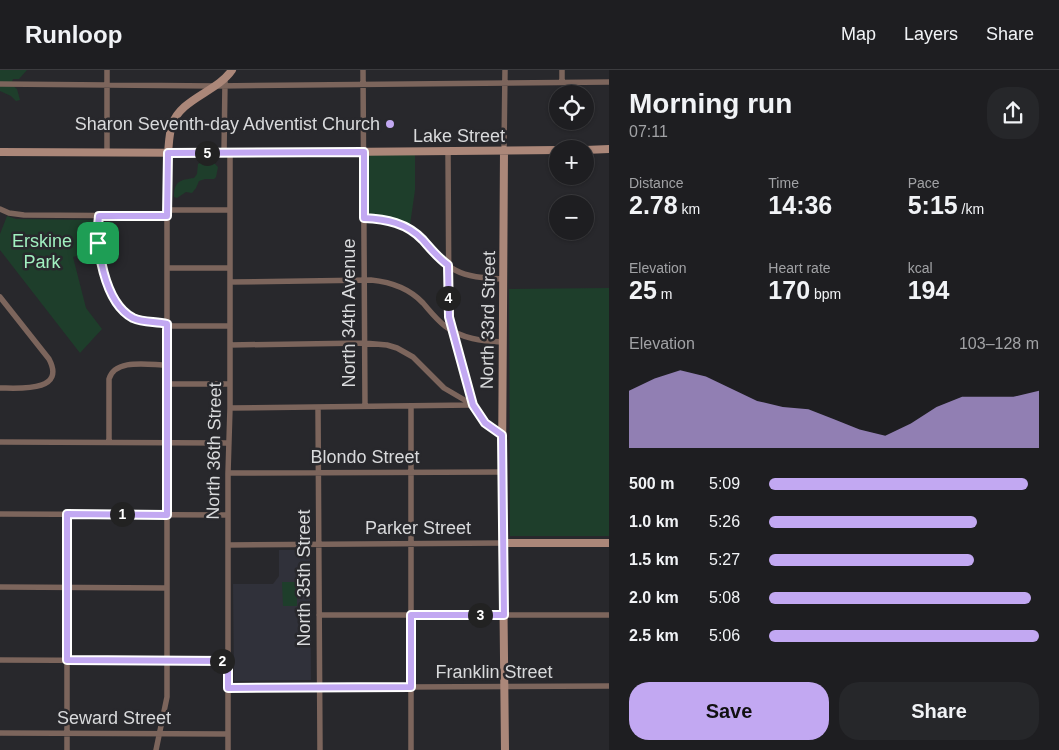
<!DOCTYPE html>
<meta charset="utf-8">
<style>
body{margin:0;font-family:Arial,sans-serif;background:#26272a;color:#f1f3f6;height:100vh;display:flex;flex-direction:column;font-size:19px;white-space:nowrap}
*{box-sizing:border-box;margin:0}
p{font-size:16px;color:#a1a2a5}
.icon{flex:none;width:28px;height:28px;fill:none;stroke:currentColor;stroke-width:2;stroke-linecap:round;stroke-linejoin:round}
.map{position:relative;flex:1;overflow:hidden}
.panel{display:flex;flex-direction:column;background:#1e1e21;width:450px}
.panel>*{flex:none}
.fabs{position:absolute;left:549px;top:15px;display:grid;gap:10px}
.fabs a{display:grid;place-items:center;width:45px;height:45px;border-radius:50%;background:#1e1e21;box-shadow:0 1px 4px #0004,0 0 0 1px #3c3c3f;font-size:25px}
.pin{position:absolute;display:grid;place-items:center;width:42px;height:42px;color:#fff;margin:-21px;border-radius:10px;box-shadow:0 2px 8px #0006}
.km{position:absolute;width:25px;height:25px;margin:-12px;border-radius:50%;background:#222;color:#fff;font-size:14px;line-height:25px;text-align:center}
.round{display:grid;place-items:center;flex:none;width:52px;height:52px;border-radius:20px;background:#26272a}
.headline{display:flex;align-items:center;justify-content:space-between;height:85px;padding:0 20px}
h1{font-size:28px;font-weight:800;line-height:38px}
.stats{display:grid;grid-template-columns:repeat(3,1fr);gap:8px;height:85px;padding:5px 20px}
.stats div{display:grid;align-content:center}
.stats b{font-size:25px;font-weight:800}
.stats small{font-size:14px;font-weight:400}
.stats p{font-size:14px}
.chart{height:140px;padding:10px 20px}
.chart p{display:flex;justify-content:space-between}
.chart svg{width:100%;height:90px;margin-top:5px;fill:#c2a8f2;opacity:.7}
.primary-button{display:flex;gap:10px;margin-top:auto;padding:10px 20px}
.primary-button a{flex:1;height:58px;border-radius:20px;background:#c2a8f2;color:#111;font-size:20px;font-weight:800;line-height:58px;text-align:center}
.primary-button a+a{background:#26272a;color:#f1f3f6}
ul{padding:0 20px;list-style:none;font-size:16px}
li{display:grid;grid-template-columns:80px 60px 1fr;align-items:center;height:38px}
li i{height:12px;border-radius:6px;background:#c2a8f2}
header{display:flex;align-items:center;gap:30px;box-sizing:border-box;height:70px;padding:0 25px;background:#1e1e21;border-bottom:1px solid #3c3c3f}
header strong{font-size:24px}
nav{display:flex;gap:28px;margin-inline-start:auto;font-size:18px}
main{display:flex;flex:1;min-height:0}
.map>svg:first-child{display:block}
.built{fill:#30313a}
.green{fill:#1e3e2b}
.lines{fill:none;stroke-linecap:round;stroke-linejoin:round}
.street{stroke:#7c655c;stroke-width:5.5}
.secondary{stroke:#ab8779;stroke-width:8}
.route-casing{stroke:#fff;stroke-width:10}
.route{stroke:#c2a8f2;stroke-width:6}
.poi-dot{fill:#c2a8f2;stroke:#28282c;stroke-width:2}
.labels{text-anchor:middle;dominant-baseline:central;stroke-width:5;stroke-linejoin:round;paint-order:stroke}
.poi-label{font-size:18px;fill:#d9dadc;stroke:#28282c;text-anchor:end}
.street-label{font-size:18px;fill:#d9dadc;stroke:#28282c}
.park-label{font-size:18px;fill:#a1f0c0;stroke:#28282c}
</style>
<header>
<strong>Runloop</strong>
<nav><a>Map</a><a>Layers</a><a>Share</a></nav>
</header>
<main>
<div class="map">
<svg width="609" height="680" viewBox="0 0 609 680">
<rect width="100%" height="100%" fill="#28282c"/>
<path class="built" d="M279,480H310L311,610L234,611L233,514H273L279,506Z"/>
<path class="green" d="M0,0H27L19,9H13C11,14 13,16 17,19L20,30L16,31L11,26L0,21Z
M415,84V120L410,155L394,148L367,144V85Z
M204,91H212L218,97L216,107L214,109H205L199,111L196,118L192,123L186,122L177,128L174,127C174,111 180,110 194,108L197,104L198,94Z
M7,146L16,149L93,150L95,182L73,187L86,238L102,259L80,283L0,180V164Z
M609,218V466H510L509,219Z
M282,512H297V536H283Z"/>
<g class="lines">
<path class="street" d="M363,0L365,336
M562,12V0
M0,14L215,16L609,12
M504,80L505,0
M448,81L449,247L475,339L485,353L502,365
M107,82V0
M224,83L225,12
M0,139L9,143L24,145L167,146
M167,140H230
M99,146V178L109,220L114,231L123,241L140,251L173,256H230
M364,148C386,149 406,153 421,168C432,179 440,192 455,200C470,208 487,208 504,209
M167,198H230
M230,212L371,210C391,212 409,218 423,233C430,241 436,249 445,256C462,269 482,271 503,272
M0,227L49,289C67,323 17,318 0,318
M230,275L364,273L387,275L397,278L413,287L444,318L473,335
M167,314H230
M411,336V680
M318,337L320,680
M230,338L471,335
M0,372L229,373
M109,372V309C115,288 149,295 167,295
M228,403L502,402
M0,444L228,445
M228,475L503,473
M0,517L167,518
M319,545H609
M0,590L228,591
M228,618L609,616
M0,663L228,664
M67,680V444
M156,680L167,627V95L168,83
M228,680V403L230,338V83"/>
<path class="secondary" d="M504,80L502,402L505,680
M585,80L609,79
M0,82L230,83L558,80
M168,83C169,74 169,64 172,55C180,29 217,22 232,0
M503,473H609"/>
</g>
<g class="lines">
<g class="route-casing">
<path id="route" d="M364,82V148C386,149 407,153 423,170C431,179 438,188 448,195L449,247L473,335L485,353L502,365L504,545H411V617L228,618V591L67,590V444L167,445V254C156,251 144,253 133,248C104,233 95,175 99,146H167L168,83Z"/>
</g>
<use href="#route" class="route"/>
</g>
<circle class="poi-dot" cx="390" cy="54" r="5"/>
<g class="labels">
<g class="poi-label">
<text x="380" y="54">Sharon Seventh-day Adventist Church</text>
</g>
<g class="street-label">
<text x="459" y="66">Lake Street</text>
<text transform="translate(349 243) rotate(-90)">North 34th Avenue</text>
<text transform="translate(488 250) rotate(-89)">North 33rd Street</text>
<text transform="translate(214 381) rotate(-89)">North 36th Street</text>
<text x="365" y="387">Blondo Street</text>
<text x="418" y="458">Parker Street</text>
<text transform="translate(304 508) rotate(-90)">North 35th Street</text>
<text x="494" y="602">Franklin Street</text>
<text x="114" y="648">Seward Street</text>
</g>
<g class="park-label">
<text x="42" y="171">Erskine<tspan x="42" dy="21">Park</tspan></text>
</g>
</g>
</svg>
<div class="fabs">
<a><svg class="icon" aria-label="locate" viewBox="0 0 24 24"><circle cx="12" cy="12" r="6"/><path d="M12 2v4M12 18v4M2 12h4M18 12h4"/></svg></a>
<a>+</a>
<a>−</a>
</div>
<div class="pin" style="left:98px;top:173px;background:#1e9e55"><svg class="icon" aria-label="arrive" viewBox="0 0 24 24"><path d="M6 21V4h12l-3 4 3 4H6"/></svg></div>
<b class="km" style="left:122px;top:444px">1</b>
<b class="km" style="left:222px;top:591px">2</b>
<b class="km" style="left:480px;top:545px">3</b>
<b class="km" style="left:448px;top:228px">4</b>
<b class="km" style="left:207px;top:83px">5</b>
</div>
<section class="panel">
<div class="headline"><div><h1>Morning run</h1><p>07:11</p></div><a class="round"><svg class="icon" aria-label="share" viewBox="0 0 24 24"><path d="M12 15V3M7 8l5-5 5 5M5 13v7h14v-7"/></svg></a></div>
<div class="stats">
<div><p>Distance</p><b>2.78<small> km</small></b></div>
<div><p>Time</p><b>14:36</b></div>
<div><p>Pace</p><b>5:15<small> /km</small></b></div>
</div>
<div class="stats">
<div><p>Elevation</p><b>25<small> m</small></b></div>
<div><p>Heart rate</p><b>170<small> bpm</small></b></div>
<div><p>kcal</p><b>194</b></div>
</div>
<div class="chart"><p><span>Elevation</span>103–128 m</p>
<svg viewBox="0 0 160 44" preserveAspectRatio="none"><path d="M0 44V16L10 10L20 6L30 9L40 15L50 21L60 24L70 25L80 30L90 35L100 38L110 32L120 24L130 19L140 19L150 19L160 16V44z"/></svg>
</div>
<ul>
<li><b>500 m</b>5:09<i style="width:96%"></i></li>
<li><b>1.0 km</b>5:26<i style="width:77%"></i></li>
<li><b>1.5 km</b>5:27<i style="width:76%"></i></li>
<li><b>2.0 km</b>5:08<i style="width:97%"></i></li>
<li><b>2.5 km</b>5:06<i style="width:100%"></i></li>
</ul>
<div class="primary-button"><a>Save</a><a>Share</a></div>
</section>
</main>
